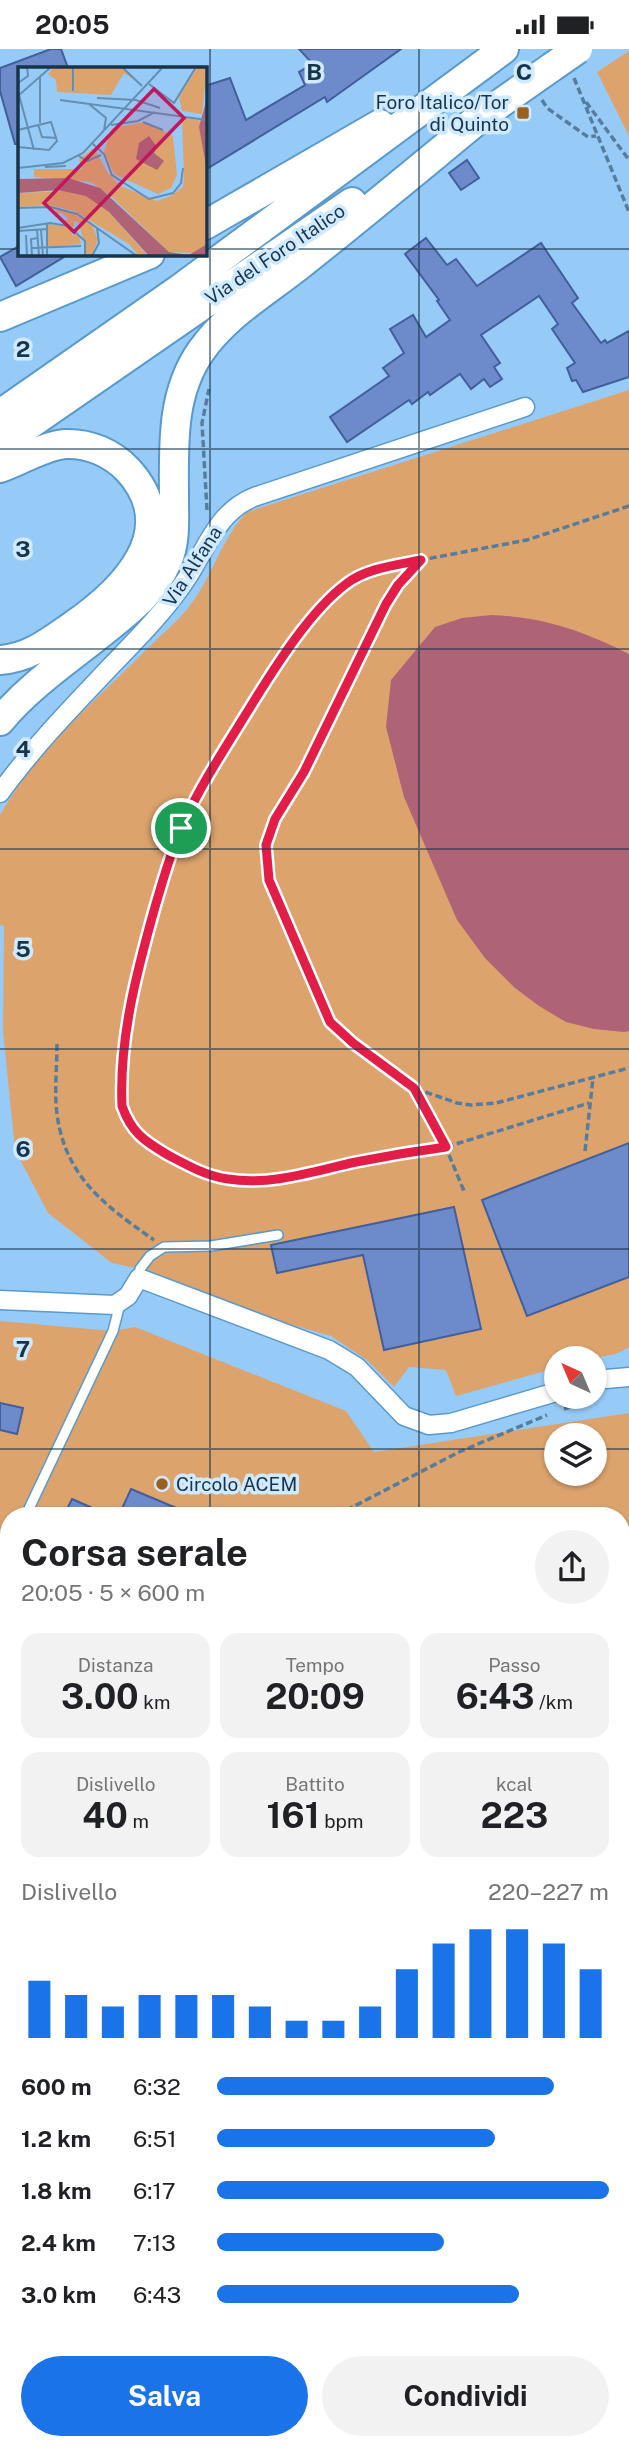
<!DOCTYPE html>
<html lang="it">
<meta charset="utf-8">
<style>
body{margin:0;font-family:"Public Sans",sans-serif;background:#f2f2f2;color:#202124;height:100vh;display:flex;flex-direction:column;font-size:26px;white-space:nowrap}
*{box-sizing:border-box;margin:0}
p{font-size:23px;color:#757577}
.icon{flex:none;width:38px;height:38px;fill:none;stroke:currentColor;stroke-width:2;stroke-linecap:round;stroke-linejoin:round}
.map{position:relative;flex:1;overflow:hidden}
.details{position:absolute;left:0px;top:1458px;width:630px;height:943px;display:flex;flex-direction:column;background:#fff;border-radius:28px 28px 0 0;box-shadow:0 2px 5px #0004}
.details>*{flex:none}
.needle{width:46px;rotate:316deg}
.tools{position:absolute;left:544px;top:1297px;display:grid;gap:14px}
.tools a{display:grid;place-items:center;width:63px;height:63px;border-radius:50%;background:#fff;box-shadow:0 2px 5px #0004;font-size:35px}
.pin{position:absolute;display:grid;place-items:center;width:60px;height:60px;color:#fff;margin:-30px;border:4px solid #fff;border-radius:50%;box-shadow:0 2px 7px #0007}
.round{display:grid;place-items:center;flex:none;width:74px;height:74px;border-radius:37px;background:#f2f2f2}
.head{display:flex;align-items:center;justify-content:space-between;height:119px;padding:0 21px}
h1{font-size:38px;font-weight:700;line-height:52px}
.figures{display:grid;grid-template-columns:repeat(3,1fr);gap:10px;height:119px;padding:7px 21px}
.figures div{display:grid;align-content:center;border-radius:18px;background:#f2f2f2;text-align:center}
.figures b{font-size:35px;font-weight:700}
.figures small{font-size:19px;font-weight:400}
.figures p{font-size:19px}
.chart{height:196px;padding:14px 21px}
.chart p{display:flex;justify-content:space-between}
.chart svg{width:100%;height:126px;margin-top:7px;stroke:#1a73e8;stroke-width:6}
.button{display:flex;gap:14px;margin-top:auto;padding:14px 21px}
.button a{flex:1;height:80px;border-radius:42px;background:#1a73e8;color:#fff;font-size:28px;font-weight:700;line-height:80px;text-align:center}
.button a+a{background:#f2f2f2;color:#202124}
ul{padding:0 21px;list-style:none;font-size:23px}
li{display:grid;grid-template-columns:112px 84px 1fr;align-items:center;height:52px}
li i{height:18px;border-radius:9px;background:#1a73e8}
.status{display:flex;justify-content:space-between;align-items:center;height:49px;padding:0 35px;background:#fff;direction:ltr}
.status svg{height:19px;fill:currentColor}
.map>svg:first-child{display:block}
.green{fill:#dca36d;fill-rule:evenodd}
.water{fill:#af6376}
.building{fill:#6d8bca;stroke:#425e9b;stroke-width:2}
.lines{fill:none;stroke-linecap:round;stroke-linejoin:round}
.service-casing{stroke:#5899ce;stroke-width:12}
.minor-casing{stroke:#5899ce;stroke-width:21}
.secondary-casing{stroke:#5899ce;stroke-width:28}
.trunk-casing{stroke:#5899ce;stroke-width:32}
.path{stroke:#567d9e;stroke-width:3.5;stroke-dasharray:7 3.5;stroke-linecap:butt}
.service{stroke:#fff;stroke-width:9}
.minor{stroke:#fff;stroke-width:18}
.secondary{stroke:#fff;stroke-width:24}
.trunk{stroke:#fff;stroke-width:28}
.trunk-bridge-casing{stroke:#5899ce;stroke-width:32;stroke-linecap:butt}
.trunk-bridge{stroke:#fff;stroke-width:28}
.route-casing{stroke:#fff;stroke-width:14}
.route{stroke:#e11d48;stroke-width:9}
.grid{fill:none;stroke:#18344a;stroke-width:2;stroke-opacity:0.55}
.poi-dot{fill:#99601e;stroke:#cfe9ff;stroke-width:2.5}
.labels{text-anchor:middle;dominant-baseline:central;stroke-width:7;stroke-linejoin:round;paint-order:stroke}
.poi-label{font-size:19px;fill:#18344a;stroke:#cfe9ff;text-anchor:end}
.street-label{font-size:19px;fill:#18344a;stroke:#cfe9ff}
.inset-road{fill:none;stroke:#648fb2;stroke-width:2}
.view{fill:#c2185b;fill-opacity:0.15;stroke:#c2185b;stroke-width:3.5}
.inset-edge{fill:none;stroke:#18344a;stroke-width:3.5}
.grid-label{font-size:23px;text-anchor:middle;font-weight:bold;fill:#18344a;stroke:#cfe9ff;stroke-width:7;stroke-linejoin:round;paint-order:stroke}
</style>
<div class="status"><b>20:05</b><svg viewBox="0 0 49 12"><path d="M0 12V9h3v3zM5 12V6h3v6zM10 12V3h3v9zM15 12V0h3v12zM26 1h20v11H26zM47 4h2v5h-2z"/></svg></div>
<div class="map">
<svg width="629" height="2400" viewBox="0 0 629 2400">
<rect width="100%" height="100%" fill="#97cbf7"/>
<path class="green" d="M629,2V87L597,23Z
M629,341V1298C609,1312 580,1309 556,1309V1319L456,1347L446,1321L409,1318L394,1338L367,1311L331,1287L268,1269L237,1255L140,1220L112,1214L48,1164L15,1101L3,982L4,877L0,876V766C36,702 95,652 146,601C160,586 179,572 191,555C213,526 221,490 247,463Z
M0,1272L113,1282L135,1278L346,1362L374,1403L629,1364V1617L621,1618V1466H9V1571L0,1569ZM556,1386H595V1424H556Z
M9,1690V1865L0,1871V1700Z
M629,1825V2090L621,2092V1826Z
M9,2120V2392H47L40,2400H0V2128Z
M629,2152V2262L621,2258V2154Z
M621,2388L629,2394L624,2400H499L517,2392H621Z
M132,2392H203L210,2400H129L126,2397Z
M240,2392H320L326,2400H247Z
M390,2392H451L437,2400H387Z"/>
<path class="water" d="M491,566C543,568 583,582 629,605V982L624,983L594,980L566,973L539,957L515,939L485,909L457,871L404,748L386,678L391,631L435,578L462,569Z
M629,1617V1825L621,1826V1618Z
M9,1864V2120L0,2128V1871Z"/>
<path class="building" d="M51,0H61L68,19H19V95H15L0,42V19Z
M299,0H401L327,53L325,48L205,121V37L230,29L246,71L305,36L299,23L313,15Z
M467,111L479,129L461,141L449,124Z
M426,189L447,216L456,210L477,237L541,194L578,249L572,254L601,294L605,291L607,294L629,282V328L583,343L576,331L572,332L567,319L575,314L552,280L558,275L539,247L481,286L500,314L494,318L502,330L490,338L484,330L471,340L460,325L430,346L428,343L412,355L409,351L347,393L330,368L389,327L383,319L404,304L390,280L413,266L426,288L450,271L437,252L439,251L405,205Z
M19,197V205H69L16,237L0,208Z
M629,1094V1228L527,1267L482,1151Z
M454,1158L481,1280L384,1301L363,1206L277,1224L271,1196Z
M0,1354L23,1359L17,1385L0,1381Z
M131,1440L193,1466H119Z
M72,1450L108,1466H64Z"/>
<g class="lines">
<g class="service-casing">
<path id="service" d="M139,1229L140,1220L150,1207L164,1198L211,1197L278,1186
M26,1466L113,1282L120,1255
M0,1502L9,1494"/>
</g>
<g class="minor-casing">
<path id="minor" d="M0,744C34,697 74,656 113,615C139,588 166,561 187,529C207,499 217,463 254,448L525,358
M0,1251L115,1256L128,1247L139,1229L329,1301L357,1318L404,1367L429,1376L451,1374L556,1343
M595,1331L629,1328
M621,2350L629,2349
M418,2392V2400
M468,2400L483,2392"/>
</g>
<g class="secondary-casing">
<path id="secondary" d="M621,2115L629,2113
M67,2400L76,2392"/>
</g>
<g class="trunk-casing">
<path id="trunk" d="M471,75L552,18
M205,176L380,75
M0,268L150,205
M0,365L178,241L504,0
M0,396L352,153
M0,419C21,412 43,397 65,395C89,394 112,404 128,421C184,482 123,542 72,577C49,593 29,609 0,611
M0,672C29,637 68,611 104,582C129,562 154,543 167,513C176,493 174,472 174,451C174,400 170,346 201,302C226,266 266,243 300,216C362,167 423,116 484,66"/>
</g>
<path class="path" d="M574,29L629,163
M542,51L547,59L588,88L596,87
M586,53L629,111
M629,457L527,491L421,511L399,536L386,555L304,723L275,770L266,796L269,831L329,973L353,994L414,1039L457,1054L471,1056L496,1054L629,1019
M207,461L202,374L209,340
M421,511C397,517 366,519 346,534C310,562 279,612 255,651C230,693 200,734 181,780C153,846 132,929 125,1000C123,1023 116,1051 128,1073C139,1095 183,1116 206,1125C223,1131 241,1131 258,1132L446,1098L589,1054
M57,995C57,1015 55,1035 56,1055C61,1124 101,1154 154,1191
M415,1041L439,1082L464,1142
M585,1102L593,1029
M564,1360L597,1349
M337,1466L459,1403L547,1366
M0,1725L9,1717"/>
<use href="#service" class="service"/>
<use href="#minor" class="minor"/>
<use href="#secondary" class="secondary"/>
<use href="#trunk" class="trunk"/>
<g class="trunk-bridge-casing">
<path id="trunk-bridge" d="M552,18L578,0"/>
</g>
<use href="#trunk-bridge" class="trunk-bridge"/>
</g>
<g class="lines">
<g class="route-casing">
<path id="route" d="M421,511L398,536L386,555L304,723L275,770L266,796L269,831L330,973L353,994L414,1039L446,1098C416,1102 386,1107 356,1113C314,1122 271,1137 228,1130C206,1127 187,1116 168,1106C144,1092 131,1083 122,1057C119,989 137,922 155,858C163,831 171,802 182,777C202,733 229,693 254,652C277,615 311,561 346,535C366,519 397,516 421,511Z"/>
</g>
<use href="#route" class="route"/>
</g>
<path class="grid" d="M210,0V1466M419,0V1466M0,200H19M205,200H629M0,400H629M0,600H629M0,800H629M0,1000H629M0,1200H629M0,1400H556M595,1400H629M0,1600H9M621,1600H629M0,1800H9M621,1800H629M0,2000H9M621,2000H629M0,2200H9M621,2200H629M210,2392V2400M419,2392V2400"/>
<g class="poi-dot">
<rect x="516" y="57" width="14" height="14" rx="3.5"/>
<circle cx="162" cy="1435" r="7"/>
</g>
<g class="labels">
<g class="poi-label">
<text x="509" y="53">Foro Italico/Tor<tspan x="509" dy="22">di Quinto</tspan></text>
<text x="176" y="1435" text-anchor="start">Circolo ACEM</text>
</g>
<g class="street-label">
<text transform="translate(275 205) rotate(-34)">Via del Foro Italico</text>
<text transform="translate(192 517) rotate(-57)">Via Alfana</text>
</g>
</g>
<g transform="translate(18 18)">
<rect width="189" height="189" fill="#97cbf7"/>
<path d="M36,0H103L119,15L106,6L93,28L39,25L38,13L30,7ZM189,0L184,47L164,44L161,30L179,1ZM164,50L183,54L189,104V177L176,186L151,185L95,131L73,115L16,110V102H64L61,92L76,81L90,106L103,119L139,134L153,129L165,120L166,111ZM127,55L155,69L159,108L153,121L140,127L96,107L86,85L94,61ZM51,124L72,130L91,145L130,189H121L111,177L56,144L31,138L0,140V126ZM38,143H48L74,157L80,173L73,189H69L61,156L56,154V160L42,155L51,152L42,145L37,151ZM30,157L54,161V169L60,165L63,177L30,180Z" fill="#dca36d"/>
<path d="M189,31V104L181,60ZM131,69L139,80L136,86L146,94L139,103L118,92L121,76ZM50,111L82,121L151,185L171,188L189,177V189H131L91,145L68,129L40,123L0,126V112Z" fill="#af6376"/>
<path class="inset-road" d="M104,0L124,19M0,16L10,9L9,0M131,17L156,36L178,0M55,24V0M79,31L118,33L142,41M42,33L189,53M71,37L88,51L86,63M125,55L145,63M22,56V10M20,57L24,70L39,71M93,58L120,54L137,45M0,63L33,55L39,74L31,83L0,80M75,77L86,87L94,108L131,132L155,126L163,116L165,101M16,83L1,28L33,0M61,89L69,94L83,88M27,100L48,99M0,101L45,96L65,86L145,0M0,141L33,140L59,147L119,189M29,156V189M0,161L32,156L50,159L67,174V189M19,162L21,189M23,163L25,189M0,164L29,162M8,168L9,189M14,181L63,179M14,189L13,172L20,171M74,189L81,176L79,161"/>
<path class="view" d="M136,22L166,51L56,165L26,136Z"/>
<rect width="189" height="189" class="inset-edge"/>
</g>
<g class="grid-label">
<text x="314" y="31">B</text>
<text x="524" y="31">C</text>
<text x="23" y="308">2</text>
<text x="23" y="508">3</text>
<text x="23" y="708">4</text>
<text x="23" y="908">5</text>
<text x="23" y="1108">6</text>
<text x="23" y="1308">7</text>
</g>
</svg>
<div class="tools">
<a><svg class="needle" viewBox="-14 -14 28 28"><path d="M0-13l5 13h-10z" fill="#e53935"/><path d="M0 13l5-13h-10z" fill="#757577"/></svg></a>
<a><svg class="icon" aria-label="layers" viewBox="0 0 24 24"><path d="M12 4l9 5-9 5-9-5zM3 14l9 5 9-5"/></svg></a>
</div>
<div class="pin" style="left:181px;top:779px;background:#1e9e55"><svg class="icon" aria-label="arrive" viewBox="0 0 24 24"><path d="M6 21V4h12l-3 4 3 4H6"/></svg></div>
<section class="details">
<div class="head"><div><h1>Corsa serale</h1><p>20:05 · 5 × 600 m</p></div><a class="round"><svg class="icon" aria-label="share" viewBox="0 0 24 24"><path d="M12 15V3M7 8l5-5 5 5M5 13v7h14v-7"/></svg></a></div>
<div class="figures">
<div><p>Distanza</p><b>3.00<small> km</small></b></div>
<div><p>Tempo</p><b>20:09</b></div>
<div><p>Passo</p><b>6:43<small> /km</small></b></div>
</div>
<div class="figures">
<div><p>Dislivello</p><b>40<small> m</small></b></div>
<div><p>Battito</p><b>161<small> bpm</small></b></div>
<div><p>kcal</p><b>223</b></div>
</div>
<div class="chart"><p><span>Dislivello</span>220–227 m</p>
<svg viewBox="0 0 160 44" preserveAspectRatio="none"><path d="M5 44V24M15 44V29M25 44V33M35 44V29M45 44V29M55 44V29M65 44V33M75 44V38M85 44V38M95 44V33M105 44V20M115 44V11M125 44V6M135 44V6M145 44V11M155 44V20"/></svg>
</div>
<ul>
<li><b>600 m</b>6:32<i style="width:86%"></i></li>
<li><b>1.2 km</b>6:51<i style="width:71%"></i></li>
<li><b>1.8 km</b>6:17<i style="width:100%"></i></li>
<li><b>2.4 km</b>7:13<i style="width:58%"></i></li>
<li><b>3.0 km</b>6:43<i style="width:77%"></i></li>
</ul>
<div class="button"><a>Salva</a><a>Condividi</a></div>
</section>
</div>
